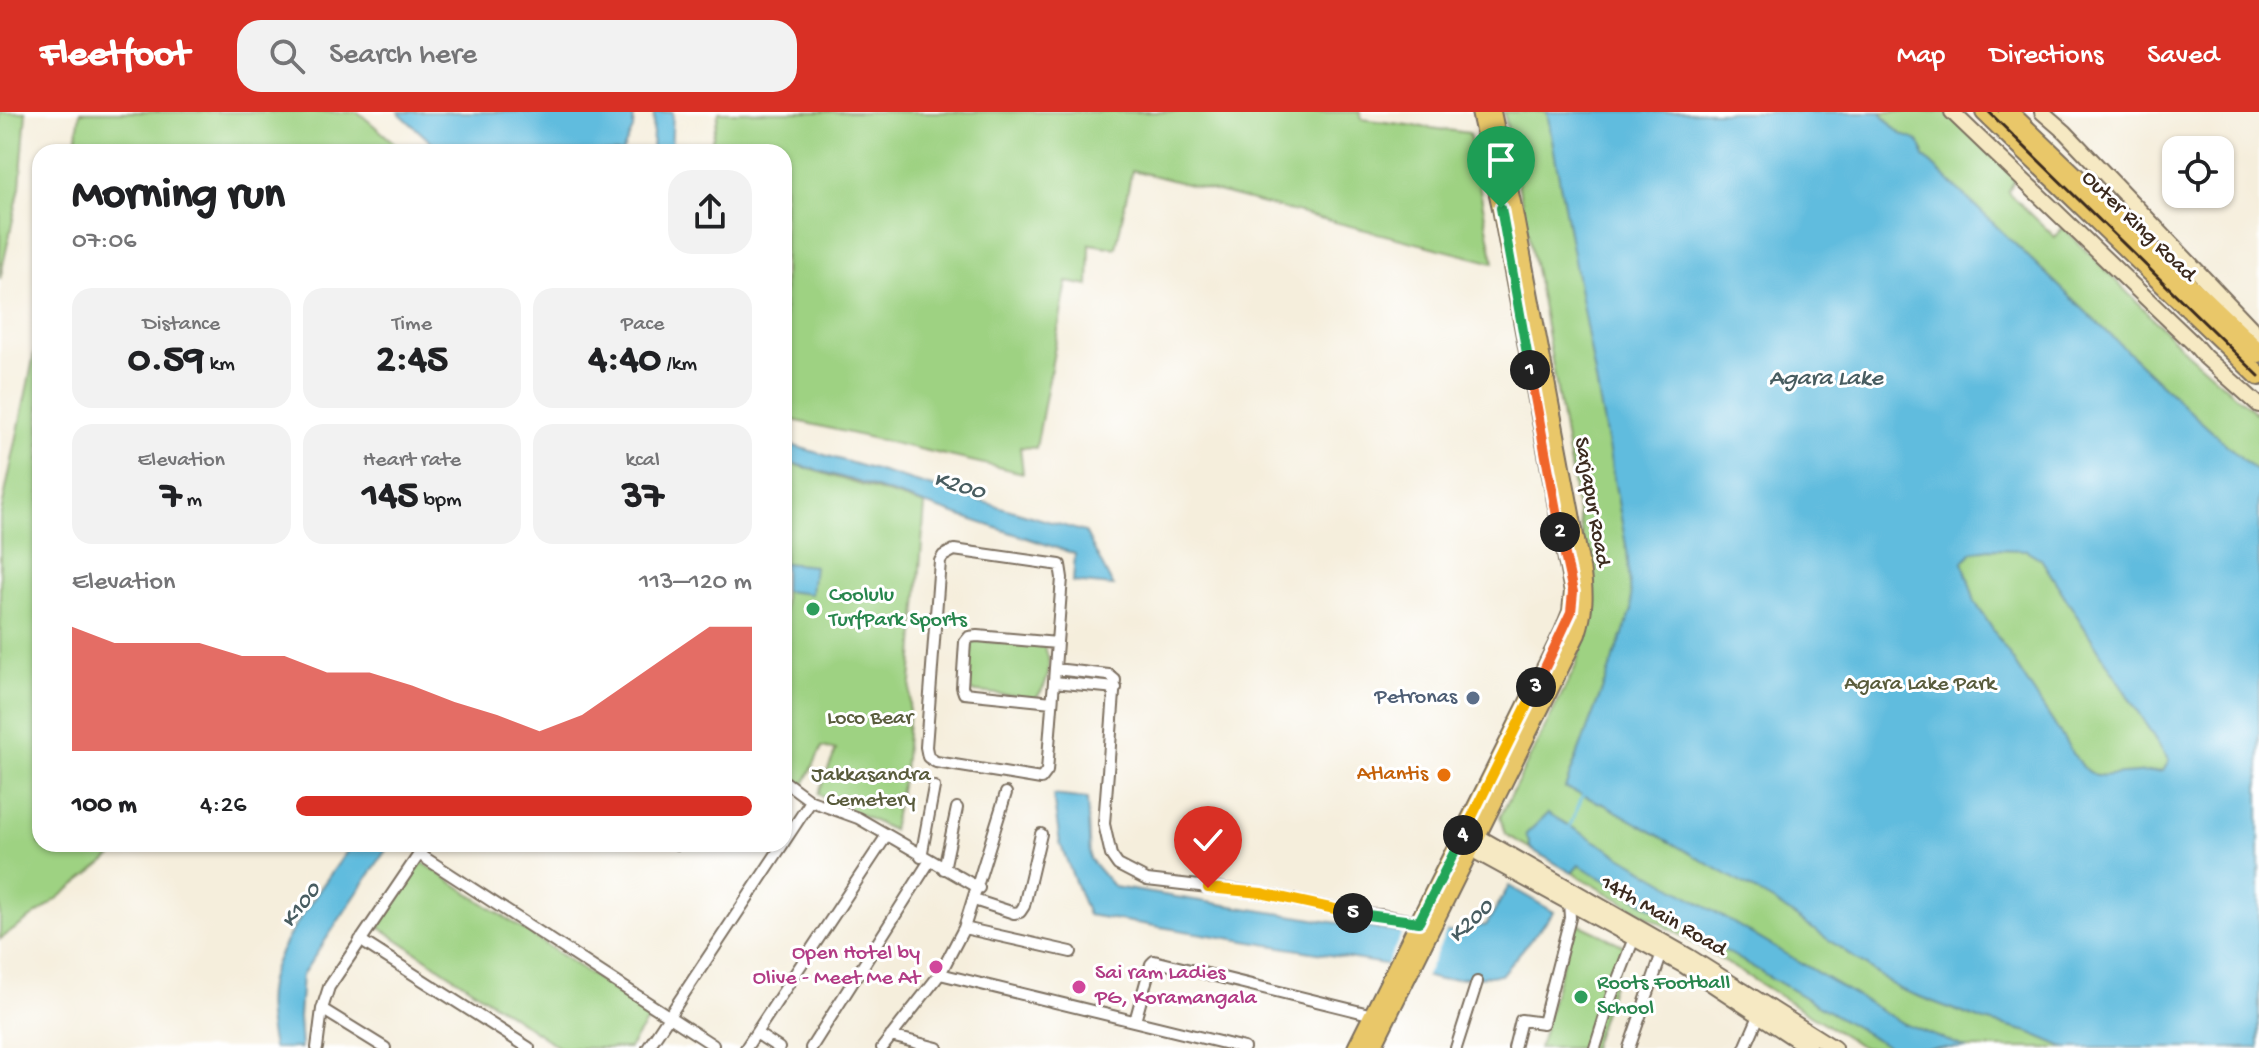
<!DOCTYPE html>
<meta charset="utf-8">
<style>
body{margin:0;font-family:"Gochi Hand",sans-serif;background:#f2f2f2;color:#202124;height:100vh;display:flex;flex-direction:column;font-size:30px;white-space:nowrap}
*{box-sizing:border-box;margin:0}
p{font-size:26px;color:#757577}
.icon{flex:none;width:44px;height:44px;fill:none;stroke:currentColor;stroke-width:2;stroke-linecap:round;stroke-linejoin:round}
.map{position:relative;flex:1;overflow:hidden}
.side{position:absolute;left:32px;top:32px;width:760px;height:708px;display:flex;flex-direction:column;background:#fff;border-radius:24px;box-shadow:0 2px 6px #0004}
.side>*{flex:none}
.controls{position:absolute;left:2162px;top:24px;display:grid;gap:16px}
.controls a{display:grid;place-items:center;width:72px;height:72px;border-radius:16px;background:#fff;box-shadow:0 2px 6px #0004;font-size:40px}
.pin{position:absolute;display:grid;place-items:center;width:68px;height:68px;color:#fff;margin:-82px -34px;border-radius:50% 50% 50% 0;rotate:-45deg;box-shadow:0 0 8px #0007}
.pin .icon{rotate:45deg}
.km{position:absolute;width:40px;height:40px;margin:-20px;border-radius:50%;background:#222;color:#fff;font-size:22px;line-height:40px;text-align:center}
.round{display:grid;place-items:center;flex:none;width:84px;height:84px;border-radius:24px;background:#f2f2f2}
.summary{display:flex;align-items:center;justify-content:space-between;height:136px;padding:0 40px}
h1{font-size:44px;font-weight:700;line-height:60px}
.stats{display:grid;grid-template-columns:repeat(3,1fr);gap:12px;height:136px;padding:8px 40px}
.stats div{display:grid;align-content:center;border-radius:20px;background:#f2f2f2;text-align:center}
.stats b{font-size:40px;font-weight:700}
.stats small{font-size:22px;font-weight:400}
.stats p{font-size:22px}
.chart{height:224px;padding:16px 40px}
.chart p{display:flex;justify-content:space-between}
.chart svg{width:100%;height:144px;margin-top:8px;fill:#d93025;opacity:.7}
ul{padding:0 40px;list-style:none;font-size:26px}
li{display:grid;grid-template-columns:128px 96px 1fr;align-items:center;height:60px}
li i{height:20px;border-radius:10px;background:#d93025}
header{display:flex;align-items:center;gap:48px;box-sizing:border-box;height:112px;padding:0 40px;background:#d93025;color:#fff}
header strong{font-size:38px}
nav{display:flex;gap:44px;margin-inline-start:auto;font-size:28px}
.search{width:560px;height:72px;background:#f2f2f2;display:flex;align-items:center;gap:20px;box-sizing:border-box;padding:0 28px;border-radius:24px;color:#757577;font-size:30px}
.map>svg:first-child{display:block}
.green{fill:#9ed282;stroke:#6c7e50;stroke-width:2}
.water{fill:#60bcde;stroke:#4e737e;stroke-width:2;fill-rule:evenodd}
.pier{fill:#f5eedc}
.lines{fill:none;stroke-linecap:round;stroke-linejoin:round}
.stream{stroke:#60bcde;stroke-width:3}
.street-casing{stroke:#7c6f60;stroke-width:14}
.secondary-casing{stroke:#7c6f60;stroke-width:18}
.primary-casing{stroke:#7c6f60;stroke-width:20}
.highway-casing{stroke:#7c6f60;stroke-width:22}
.street{stroke:#fff;stroke-width:10}
.secondary{stroke:#f6e9c3;stroke-width:14}
.primary{stroke:#e9c769;stroke-width:16}
.highway{stroke:#e9c769;stroke-width:18}
.rail{stroke:#3b2a1e;stroke-width:3}
.split-1-casing{stroke:#fff;stroke-width:16}
.split-2-casing{stroke:#fff;stroke-width:16}
.split-3-casing{stroke:#fff;stroke-width:16}
.split-4-casing{stroke:#fff;stroke-width:16}
.split-5-casing{stroke:#fff;stroke-width:16}
.split-6-casing{stroke:#fff;stroke-width:16}
.split-1{stroke:#22a559;stroke-width:10}
.split-2{stroke:#f0652b;stroke-width:10}
.split-3{stroke:#f0652b;stroke-width:10}
.split-4{stroke:#f5b400;stroke-width:10}
.split-5{stroke:#22a559;stroke-width:10}
.split-6{stroke:#f5b400;stroke-width:10}
.leisure-dot{fill:#2e9e5b;stroke:#fff;stroke-width:3}
.service-dot{fill:#5c6f8a;stroke:#fff;stroke-width:3}
.food-dot{fill:#e8710a;stroke:#fff;stroke-width:3}
.hotel-dot{fill:#d1479c;stroke:#fff;stroke-width:3}
.labels{text-anchor:middle;dominant-baseline:central;stroke-width:6;stroke-linejoin:round;paint-order:stroke}
.street-label{font-size:22px;fill:#3b2a1e;stroke:#fff}
.leisure-label{font-size:22px;fill:#27864d;stroke:#fff;text-anchor:start}
.park-label{font-size:22px;fill:#595c3c;stroke:#fff}
.service-label{font-size:22px;fill:#4e5e75;stroke:#fff;text-anchor:end}
.food-label{font-size:22px;fill:#c56008;stroke:#fff;text-anchor:end}
.hotel-label{font-size:22px;fill:#b23c85;stroke:#fff;text-anchor:end}
.water-label{font-size:24px;font-style:italic;fill:#485d61;stroke:#fff}
</style>
<header>
<strong>Fleetfoot</strong>
<div class="search"><svg class="icon" aria-label="search" viewBox="0 0 24 24"><circle cx="10" cy="10" r="6"/><path d="M15 15l6 6"/></svg>Search here</div>
<nav><a>Map</a><a>Directions</a><a>Saved</a></nav>
</header>
<div class="map">
<svg width="2259" height="936" viewBox="0 0 2259 936">
<rect width="100%" height="100%" fill="#fff"/>
<filter id="ink" filterUnits="userSpaceOnUse"><feTurbulence type="fractalNoise" baseFrequency=".0125" numOctaves="2"/><feDisplacementMap in="SourceGraphic" scale="16" xChannelSelector="R" yChannelSelector="G"/><feConvolveMatrix kernelMatrix="1 2 1 2 8 2 1 2 1" color-interpolation-filters="sRGB"/></filter>
<filter id="wash" filterUnits="userSpaceOnUse"><feTurbulence type="fractalNoise" baseFrequency=".006" numOctaves="4" result="noise"/><feDisplacementMap in="SourceGraphic" scale="32" xChannelSelector="R" yChannelSelector="G"/><feGaussianBlur stdDeviation="1.8" result="paint"/><feColorMatrix in="noise" values="0 0 0 0 0 0 0 0 0 0 0 0 0 0 0 0 0 1.4 0 .05"/><feComposite in="paint" operator="in"/></filter>
<g filter="url(#wash)">
<rect width="100%" height="100%" fill="#f5eedc"/>
<path class="green" d="M0,0H26L20,75L0,167Z
M80,0H358L405,40H75Z
M719,0H1360L1362,7L1469,21L1494,151L1132,58L1116,136L1090,132L1089,174L1067,170L1036,336L1020,335L1023,361L784,306V40H709Z
M1504,0H1949L2015,67L2008,80L2055,125L2063,115L2185,239L2259,304V936H1864L1689,828L1505,722L1500,705L1575,556L1592,495L1591,475L1543,197Z
M40,214V732H128L44,797L0,827V406Z
M784,349L925,393L904,659L892,718L818,682L836,638L822,635L803,675L784,661Z
M972,528L1044,534C1053,552 1049,571 1036,586L968,579Z
M422,750L651,903L629,936H560L379,815Z
M1574,810L1625,834L1592,936H1539Z"/>
<path class="water" d="M398,0H634L633,17L622,40H442Z
M654,0H673L671,40H652Z
M1547,0H1881C1886,6 1892,15 1899,20C1911,30 1922,22 1924,45L2196,305L2259,362V936H2066L2028,920L1981,908L1899,877L1773,789L1605,693L1565,676L1632,498L1627,439ZM1989,437L2026,438L2041,447L2169,649L2163,659L2096,664L2082,655L1975,490L1963,450L1972,440Z
M784,331L1085,420L1113,474L1073,470L1075,442L855,369L784,349Z
M784,451L814,454L811,482L784,479Z
M1053,683L1087,687L1090,747L1114,775L1400,821L1452,820L1486,813L1509,774L1554,800L1501,863L1438,868L1384,852L1088,803L1060,731Z
M1548,701L1904,912L1967,936H1891L1579,753L1572,761L1531,737L1526,722Z
M352,732H390L302,863L299,905L301,936H273C269,915 265,894 269,873C276,830 327,769 352,732Z"/>
<path class="pier" d="M1448,816L1424,868L1385,856L1404,817Z"/>
<g class="lines">
<path class="stream" d="M1569,716L1583,683"/>
</g>
</g>
<g filter="url(#ink)">
<g class="lines">
<g class="street-casing">
<path id="street" d="M954,438L1060,453L1062,466L1047,659L1041,667L936,650L928,645L926,635L940,449L943,444Z
M1055,557L1109,563L1115,568L1104,712L1111,743L1118,753L1147,768L1261,781L1358,802L1380,803L1419,810
M1054,570L1116,576
M1052,590L964,581L962,575L965,530L969,525L977,524L1057,531
M784,669L811,689L858,706L979,776
M784,730L811,689
M677,732H679
M419,742L713,933
M921,745L934,675
M944,757L957,696
M974,788L1014,801L1020,800L1024,794L1041,722
M964,816L1071,840
M360,828L529,936
M940,862L1244,936
M322,897L385,936
M1135,909L1151,852L1154,849L1373,903
M756,921L779,936
M891,924L937,936
M317,936L322,897L329,875L426,732
M648,936L783,732
M746,936L887,723
M811,936L929,750
M882,936L940,862L964,816L1006,681
M1456,936L1477,870
M1514,936L1521,908L1543,911L1570,806L1569,790
M1595,936L1611,885L1634,826
M1629,936L1662,841
M1745,936L1759,904"/>
</g>
<g class="secondary-casing">
<path id="secondary" d="M1952,0L2193,231L2205,245L2259,293
M2042,0L2065,20L2259,224
M1470,720L1688,844L1834,936
M1462,732L1683,853L1809,936"/>
</g>
<g class="primary-casing">
<path id="primary" d="M1356,936L1563,520L1571,500L1573,480L1501,96L1480,0
M1372,936L1577,522C1585,498 1585,480 1581,455L1513,95L1492,0"/>
</g>
<g class="highway-casing">
<path id="highway" d="M1985,0L2259,264
M2008,0L2259,241"/>
</g>
<use href="#street" class="street"/>
<use href="#secondary" class="secondary"/>
<use href="#primary" class="primary"/>
<use href="#highway" class="highway"/>
<path class="rail" d="M1989,0L2259,264"/>
</g>
</g>
<g class="lines" filter="url(#ink)">
<g class="split-1-casing">
<path id="split-1" d="M1501,96L1530,258"/>
</g>
<g class="split-2-casing">
<path id="split-2" d="M1530,258L1560,420"/>
</g>
<g class="split-3-casing">
<path id="split-3" d="M1536,575L1571,500L1573,480L1560,420"/>
</g>
<g class="split-4-casing">
<path id="split-4" d="M1463,723L1536,575"/>
</g>
<g class="split-5-casing">
<path id="split-5" d="M1353,801L1419,810L1463,723"/>
</g>
<g class="split-6-casing">
<path id="split-6" d="M1208,776L1261,781L1353,801"/>
</g>
<use href="#split-1" class="split-1"/>
<use href="#split-2" class="split-2"/>
<use href="#split-3" class="split-3"/>
<use href="#split-4" class="split-4"/>
<use href="#split-5" class="split-5"/>
<use href="#split-6" class="split-6"/>
</g>
<g class="leisure-dot">
<circle cx="813" cy="497" r="8"/>
<circle cx="1581" cy="885" r="8"/>
</g>
<circle class="service-dot" cx="1473" cy="586" r="8"/>
<circle class="food-dot" cx="1444" cy="663" r="8"/>
<g class="hotel-dot">
<circle cx="936" cy="855" r="8"/>
<circle cx="1079" cy="875" r="8"/>
</g>
<g class="labels">
<g class="street-label">
<text transform="translate(2138 115) rotate(44)">Outer Ring Road</text>
<text transform="translate(1591 390) rotate(80)">Sarjapur Road</text>
<text transform="translate(1663 805) rotate(30)">14th Main Road</text>
</g>
<g class="leisure-label">
<text x="829" y="484">Coolulu<tspan x="829" dy="25">TurfPark Sports</tspan></text>
<text x="1597" y="872">Roots Football<tspan x="1597" dy="25">School</tspan></text>
</g>
<g class="park-label">
<text x="1920" y="573">Agara Lake Park</text>
<text x="870" y="607">Loco Bear</text>
<text x="871" y="664">Jakkasandra<tspan x="871" dy="25">Cemetery</tspan></text>
</g>
<g class="service-label">
<text x="1457" y="586">Petronas</text>
</g>
<g class="food-label">
<text x="1428" y="663">Atlantis</text>
</g>
<g class="hotel-label">
<text x="920" y="842">Open Hotel by<tspan x="920" dy="25">Olive - Meet Me At</tspan></text>
<text x="1095" y="862" text-anchor="start">Sai ram Ladies<tspan x="1095" dy="25">PG, Koramangala</tspan></text>
</g>
<g class="water-label">
<text x="1826" y="267">Agara Lake</text>
<text transform="translate(959 375) rotate(16)">K200</text>
<text transform="translate(302 794) rotate(-53)">K100</text>
<text transform="translate(1472 810) rotate(-44)">K200</text>
</g>
</g>
</svg>
<div class="controls">
<a><svg class="icon" aria-label="locate" viewBox="0 0 24 24"><circle cx="12" cy="12" r="6"/><path d="M12 2v4M12 18v4M2 12h4M18 12h4"/></svg></a>
</div>
<div class="pin" style="left:1501px;top:96px;background:#1e9e55"><svg class="icon" aria-label="arrive" viewBox="0 0 24 24"><path d="M6 21V4h12l-3 4 3 4H6"/></svg></div>
<div class="pin" style="left:1208px;top:776px;background:#d93025"><svg class="icon" aria-label="check" viewBox="0 0 24 24"><path d="M5 12l5 5 9-10"/></svg></div>
<b class="km" style="left:1530px;top:258px">1</b>
<b class="km" style="left:1560px;top:420px">2</b>
<b class="km" style="left:1536px;top:575px">3</b>
<b class="km" style="left:1463px;top:723px">4</b>
<b class="km" style="left:1353px;top:801px">5</b>
<section class="side">
<div class="summary"><div><h1>Morning run</h1><p>07:06</p></div><a class="round"><svg class="icon" aria-label="share" viewBox="0 0 24 24"><path d="M12 15V3M7 8l5-5 5 5M5 13v7h14v-7"/></svg></a></div>
<div class="stats">
<div><p>Distance</p><b>0.59<small> km</small></b></div>
<div><p>Time</p><b>2:45</b></div>
<div><p>Pace</p><b>4:40<small> /km</small></b></div>
</div>
<div class="stats">
<div><p>Elevation</p><b>7<small> m</small></b></div>
<div><p>Heart rate</p><b>145<small> bpm</small></b></div>
<div><p>kcal</p><b>37</b></div>
</div>
<div class="chart"><p><span>Elevation</span>113–120 m</p>
<svg viewBox="0 0 160 44" preserveAspectRatio="none"><path d="M0 44V6L10 11L20 11L30 11L40 15L50 15L60 20L70 20L80 24L90 29L100 33L110 38L120 33L130 24L140 15L150 6L160 6V44z"/></svg>
</div>
<ul>
<li><b>100 m</b>4:26<i style="width:100%"></i></li>
</ul>
</section>
</div>
